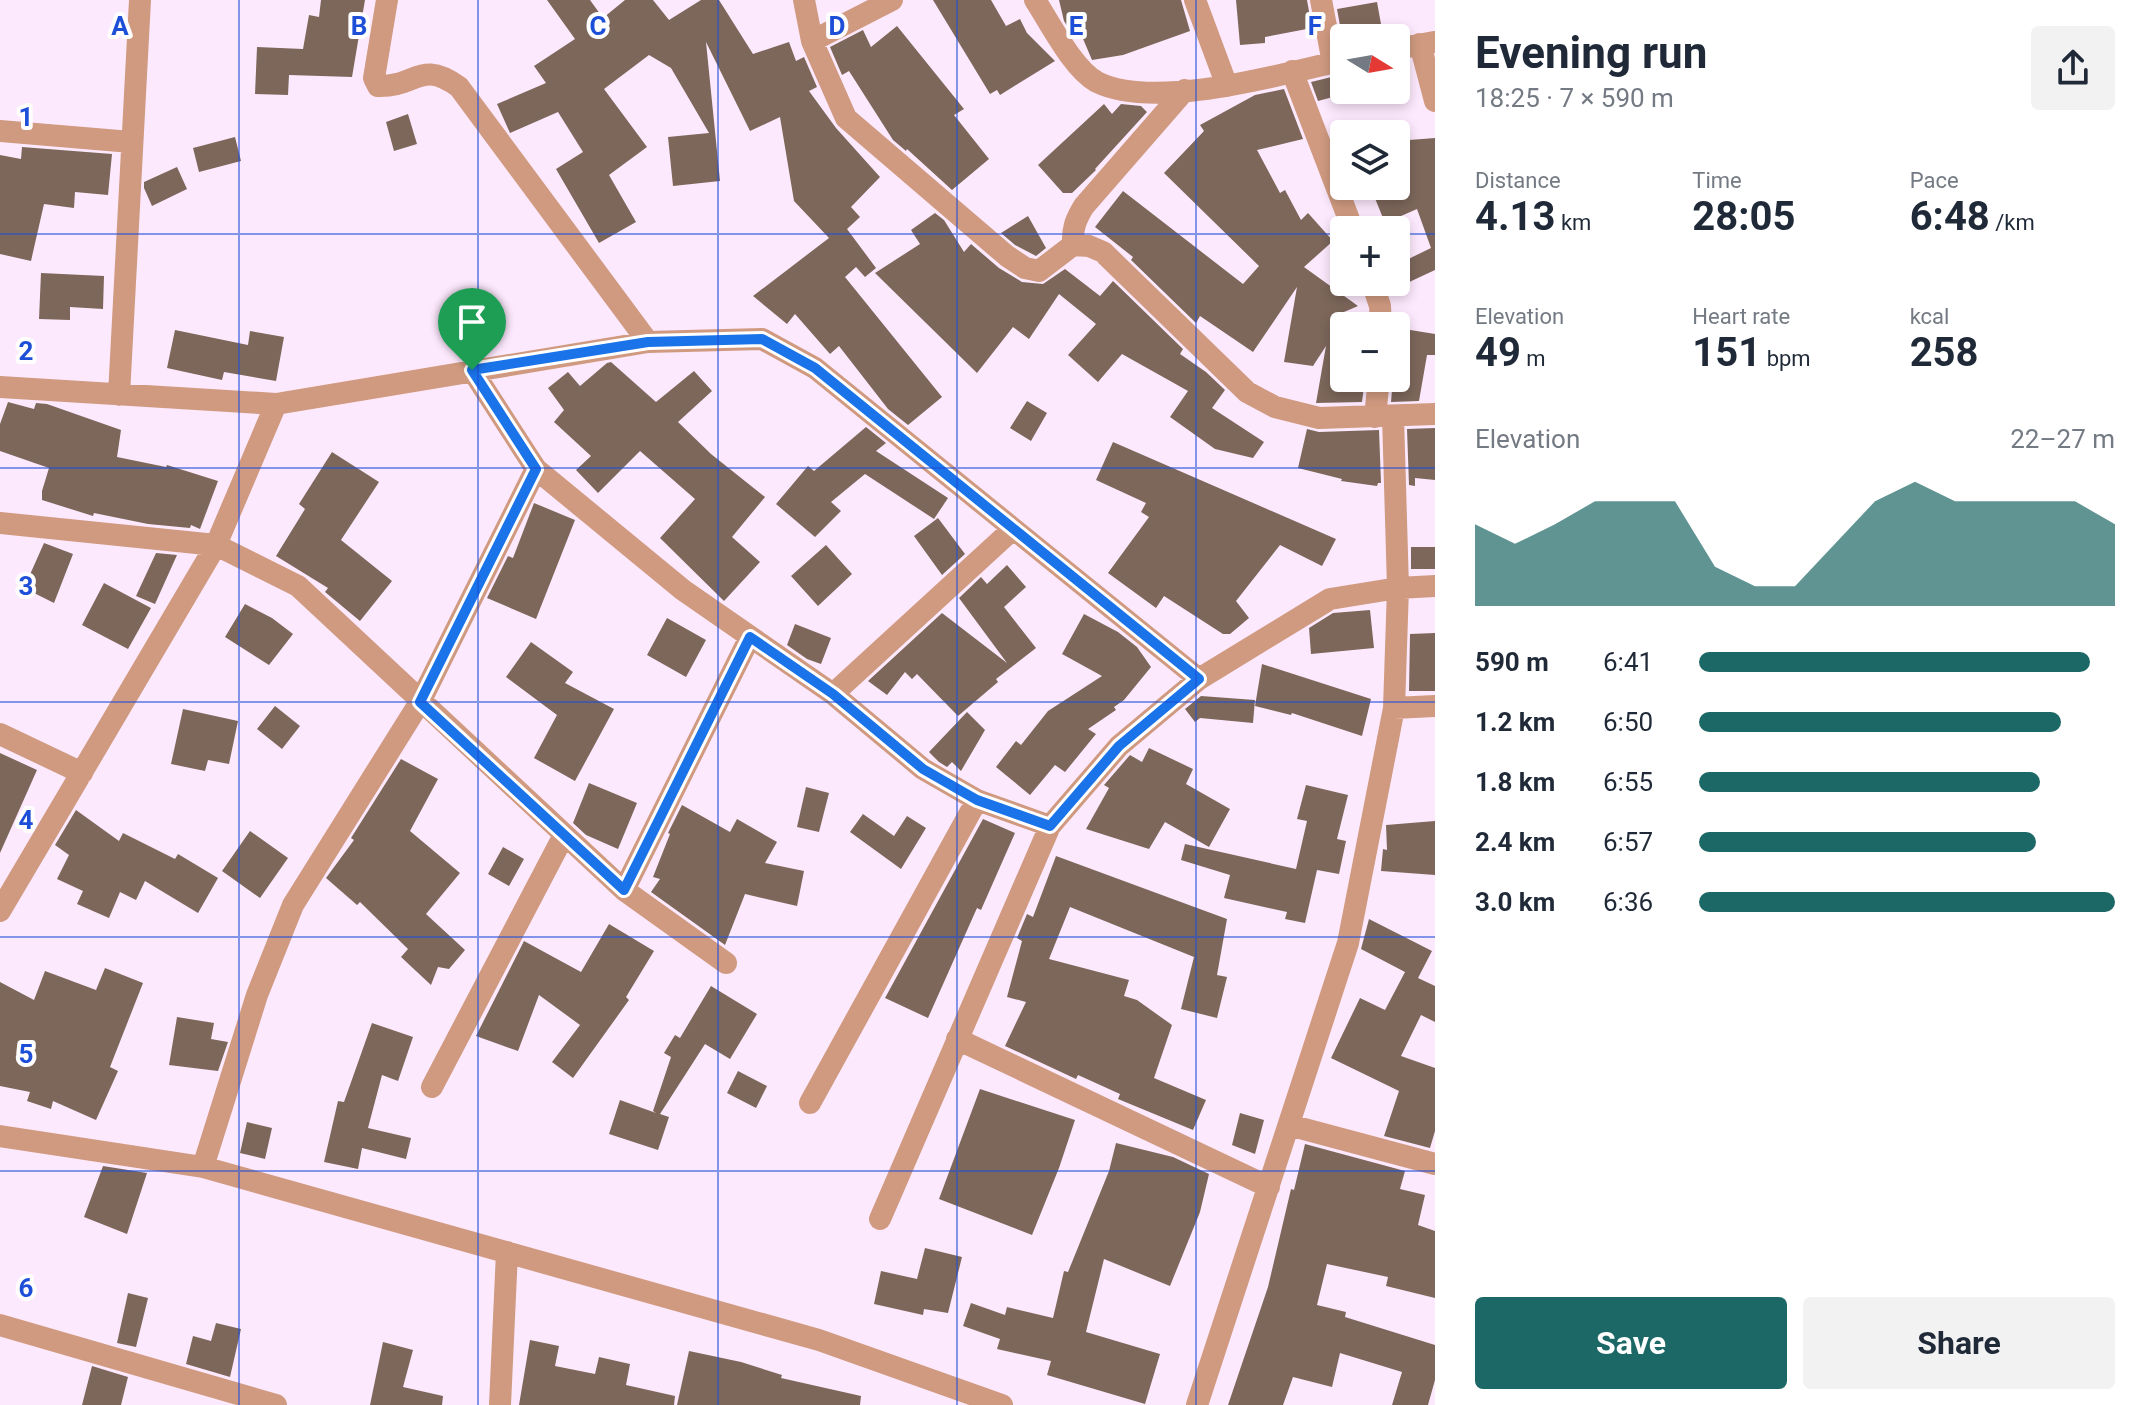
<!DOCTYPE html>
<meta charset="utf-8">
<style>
body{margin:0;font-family:Roboto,sans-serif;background:#f2f2f3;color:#1f2937;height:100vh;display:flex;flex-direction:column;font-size:30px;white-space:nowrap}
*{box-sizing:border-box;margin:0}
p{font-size:26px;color:#747a83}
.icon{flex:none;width:44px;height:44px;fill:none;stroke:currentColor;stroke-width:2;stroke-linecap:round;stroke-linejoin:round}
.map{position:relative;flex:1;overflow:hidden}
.panel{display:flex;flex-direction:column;background:#fff;width:720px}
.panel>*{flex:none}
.needle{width:52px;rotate:101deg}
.tools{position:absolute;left:1330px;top:24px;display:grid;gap:16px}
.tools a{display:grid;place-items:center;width:80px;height:80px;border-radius:8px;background:#fff;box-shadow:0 4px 12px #0003;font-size:40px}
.pin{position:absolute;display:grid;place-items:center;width:68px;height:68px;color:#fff;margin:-82px -34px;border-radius:50% 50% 50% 0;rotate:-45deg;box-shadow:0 0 8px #0007}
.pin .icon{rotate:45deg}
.round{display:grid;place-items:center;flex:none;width:84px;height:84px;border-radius:8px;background:#f2f2f3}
.head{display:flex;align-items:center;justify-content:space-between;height:136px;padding:0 40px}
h1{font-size:44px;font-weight:700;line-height:60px}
.figures{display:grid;grid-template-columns:repeat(3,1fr);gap:12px;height:136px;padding:8px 40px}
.figures div{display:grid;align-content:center}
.figures b{font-size:40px;font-weight:700}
.figures small{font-size:22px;font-weight:400}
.figures p{font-size:22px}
.chart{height:224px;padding:16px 40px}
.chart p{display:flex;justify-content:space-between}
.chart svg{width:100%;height:144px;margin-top:8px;fill:#1c6866;opacity:.7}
.cta{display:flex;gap:16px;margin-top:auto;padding:16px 40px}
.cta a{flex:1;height:92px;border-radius:8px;background:#1c6866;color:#fff;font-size:32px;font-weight:700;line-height:92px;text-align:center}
.cta a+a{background:#f2f2f3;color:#1f2937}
ul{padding:0 40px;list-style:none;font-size:26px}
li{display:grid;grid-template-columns:128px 96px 1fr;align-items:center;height:60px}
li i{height:20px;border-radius:10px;background:#1c6866}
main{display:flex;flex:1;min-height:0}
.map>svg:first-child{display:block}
.building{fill:#7d675b}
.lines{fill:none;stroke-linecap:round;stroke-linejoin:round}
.minor{stroke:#d09a80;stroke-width:22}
.route-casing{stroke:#fff;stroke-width:16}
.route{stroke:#1a73e8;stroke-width:10}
.grid{fill:none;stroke:#1d4ed8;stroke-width:2;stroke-opacity:0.55}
.grid-label{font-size:26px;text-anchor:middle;font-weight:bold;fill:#1d4ed8;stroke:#fefefe;stroke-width:8;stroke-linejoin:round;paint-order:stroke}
</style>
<main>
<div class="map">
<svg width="1435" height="1405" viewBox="0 0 1435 1405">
<rect width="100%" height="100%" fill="#fde9fd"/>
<path class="building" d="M321,0H365L352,77L289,75L288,95L255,94L257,47L303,49L309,15L319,17Z
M547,0H590L603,18L625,0H653L669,20L701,0H719L753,54L789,42L796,61L804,57L817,87L809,91L836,128L880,177L851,207L860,217L847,229L876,268L865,277L856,267L845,277L942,397L908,425L888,409L839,346L830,354L795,314L787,324L753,296L829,238L794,201L780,117L750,131L706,42L720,181L673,186L668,137L709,133L671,68L649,55L604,89L647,147L609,175L636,222L599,243L556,169L583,152L558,112L510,133L497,104L546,83L534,66L575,39Z
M933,0H991L1006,26L1020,19L1027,33L1055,61L1000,95L997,90L990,94Z
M1059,0H1181L1190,31L1123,55L1092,60L1081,34L1076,39L1064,21Z
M1236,0H1307L1312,28L1265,37V43L1240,45Z
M1377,2L1381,24L1341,31L1337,9Z
M897,26L964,109L954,115L989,159L952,190L907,149L906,151L893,140L849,71L842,75L830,47L863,30L871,47Z
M1344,74V94L1318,101L1311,82Z
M1284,89L1303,139L1257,150L1280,193L1285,190L1301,220L1308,213L1333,241L1304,267L1358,306L1344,312V378H1365L1362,402L1316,403L1326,346L1313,366L1284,362L1297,287L1253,352L1200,316L1196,323L1131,260L1133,257L1095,227L1123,191L1243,284L1259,266L1164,173L1204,131L1200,125L1255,95Z
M1104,104L1112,114L1121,104L1141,106L1147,112L1095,169L1096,170L1072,193H1063L1038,165Z
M408,114L417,144L394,151L386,122Z
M235,137L241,161L199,172L193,148Z
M1435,138V270L1405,284L1396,265L1431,248L1417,209L1385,223L1370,186H1396V141Z
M22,147L112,154L108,195L75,192L74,208L44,204L31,261L0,254V155L21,159Z
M177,167L187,189L152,206L144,188V182Z
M935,213L944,220L964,252L971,244L999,268L1022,282L1043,284L1065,269L1100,296L1113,281L1183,349L1180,354L1206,372L1225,390L1212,408L1264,442L1253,458L1215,449L1170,417L1188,391L1122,354L1098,382L1068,355L1096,324L1059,294L1029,339L1013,327L977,373L875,273L920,244L911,230Z
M1028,216L1046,248L1036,256L1015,245L1001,233Z
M41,273L104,276L103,309L70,307V320L39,319Z
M1398,328L1435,334V355H1427L1419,401L1391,402L1393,378H1396Z
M175,330L248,345L250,331L284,337L276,381L224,372L222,380L167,368Z
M611,362L656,402L694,371L712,391L678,422L711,454L765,497L732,537L760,562L724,601L660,538L695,499L640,451L598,493L576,470L591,456L554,422L564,410L548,388L568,372L580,386L607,363Z
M1027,401L1047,413L1031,441L1010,428Z
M8,402L34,409L36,403L47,404L121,430L117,457L166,467L167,465L218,481L200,529L191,525L190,528L148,524L94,513L93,516L42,500V491L49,468L0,451V424Z
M866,427L886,443L876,451L948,498L934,519L865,474L831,502L841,511L815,537L776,504L808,466L814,471Z
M1435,428V480L1415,478V486L1409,485L1407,429Z
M1307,429L1319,432L1379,430L1381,483H1378L1377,486L1341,481L1342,479L1298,468Z
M1113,442L1336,539L1322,566L1280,545L1236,601L1249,618L1230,634H1223L1164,596L1156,608L1108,573L1149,517L1141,512L1146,503L1096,480Z
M332,452L379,482L341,540L392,581L360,621L325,592L328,588L276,556L305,509L299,504Z
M534,503L575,520L536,619L487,598L508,556L513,558Z
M938,518L965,554L942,575L914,536Z
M44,543L73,554L54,603L24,588Z
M826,545L852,574L818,606L791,576Z
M1411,547H1435V569H1411Z
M156,553L177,555L155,604L136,596Z
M1007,565L1026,587L1004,607L1036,648L996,679L998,682L958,716L917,674L912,679L905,672L887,695L868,681L942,613L1007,663L959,598L981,577L987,584Z
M104,583L151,608L128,649L82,625Z
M245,604L272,618L293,634L269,665L225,637Z
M1370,610L1374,648L1311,654L1309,628L1333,613Z
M1084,614L1118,632L1137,647L1151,667L1124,700L1114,707L1116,710L1088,729L1096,734L1065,772L1055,765L1030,795L996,767L1016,741L1021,745L1048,711L1102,676L1062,654Z
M667,618L706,640L686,677L647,655Z
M795,624L831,638L821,664L807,659L787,645Z
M1435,633V691H1409L1410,634Z
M531,642L573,672L565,683L614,709L575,781L534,758L557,715L506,677Z
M1262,664L1371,699L1362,736L1292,713L1291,715L1255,706Z
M1201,696L1255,700L1253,723L1200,718L1195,722L1185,709Z
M275,706L300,726L282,749L257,729Z
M183,709L238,721L229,764L208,760L205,771L171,764Z
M967,712L985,730L961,771L952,762L947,767L939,762L929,752Z
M1149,748L1193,769L1186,784L1230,809L1209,847L1165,822L1149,849L1086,829L1109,788L1104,785L1130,755L1142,762Z
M0,753L37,770L0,853Z
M401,759L438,779L410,831L460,873L426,914L465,950L449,969L438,967L431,985L401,957L408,949L360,902L357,905L326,878L354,840L351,838Z
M589,783L637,803L618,849L586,835L573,823Z
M1306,785L1348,795L1337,839L1346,841L1339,874L1317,870L1305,923L1285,919L1287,912L1224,898L1230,875L1181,860L1185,844L1296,869L1307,821L1297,819Z
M806,787L829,793L819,832L797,827Z
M682,805L730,832L737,819L777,842L765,863L804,871L797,906L745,894L725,945L651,892L660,879L653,877L670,834L668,833Z
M76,810L119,841L123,833L175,859L178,854L218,878L198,913L145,881L136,900L120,892L109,918L77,904L83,891L57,879L69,855L55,845Z
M863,814L894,836L907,816L926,828L901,869L850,832Z
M983,819L1015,833L981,910L977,908L928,1018L885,998Z
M1435,821V875L1381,871L1383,849L1387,850L1386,825Z
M250,831L288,858L260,898L222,871Z
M503,847L524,859L509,886L488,874Z
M1056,856L1227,919L1217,975L1227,977L1217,1018L1181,1009L1194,957L1070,907L1049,959L1129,980L1124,996L1137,1000L1172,1025L1154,1078L1206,1100L1193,1130L1118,1099L1120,1094L1078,1075L1076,1079L1005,1046L1026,1002L1007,997L1022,941L1017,938L1027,914L1033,917Z
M1369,919L1432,951L1418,978L1435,986V1022L1421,1015L1401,1056L1435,1068V1131L1430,1148L1384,1136L1399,1091L1331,1058L1360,998L1385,1010L1405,972L1361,949Z
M609,924L654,951L626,997L629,1000L573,1078L552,1062L580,1025L539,995L518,1051L476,1036L524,941L581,972Z
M105,968L143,983L110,1067L118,1071L96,1120L53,1101L51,1109L27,1101L30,1092L0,1086V982L34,1000L45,971L96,990Z
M711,986L757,1014L730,1059L705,1044L660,1114L669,1117L658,1150L609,1134L620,1100L656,1113L653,1111L671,1057L664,1053L675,1035L680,1038Z
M177,1017L214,1023L211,1039L228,1042L218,1071L169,1065Z
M372,1023L413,1037L398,1081L382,1075L368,1128L411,1138L406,1159L362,1148L358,1169L324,1162L338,1101L344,1102Z
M738,1071L767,1086L756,1108L727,1093Z
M980,1089L1075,1120L1059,1168L1032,1235L939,1199Z
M1240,1113L1264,1120L1255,1154L1232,1145Z
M247,1122L272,1128L265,1159L240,1153Z
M1116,1143L1173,1157L1209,1174L1200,1212L1170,1286L1104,1259L1086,1332L1160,1354L1145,1404L1047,1375L1051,1361L997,1349L1000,1339L963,1326L971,1303L1005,1315L1007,1307L1053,1318L1064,1271L1068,1272L1109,1171Z
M1305,1144L1405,1171L1400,1189L1425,1195L1418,1225L1435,1231V1298L1386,1286L1388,1277L1327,1264L1317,1305L1346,1312L1345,1317L1435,1345V1380L1428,1405H1392L1402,1372L1340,1353L1332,1387L1293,1377L1283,1405H1228L1268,1287L1291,1189L1294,1190Z
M103,1166L147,1173L127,1234L84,1217Z
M925,1248L962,1257L948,1313L924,1309L923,1315L874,1304L881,1271L917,1279Z
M128,1293L148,1298L136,1347L117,1343Z
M216,1323L241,1329L230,1377L186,1364L193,1336L211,1341Z
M530,1340L559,1346L555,1366L595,1374L599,1357L630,1364L626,1385L675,1396L674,1405H519Z
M383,1342L413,1350L403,1387L443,1396L442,1405H370Z
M689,1351L741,1362L782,1375L781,1378L861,1396L860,1405H677Z
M92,1366L128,1377L121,1405H82Z"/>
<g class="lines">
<path class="minor" d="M387,0L374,78L378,86C417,87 420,59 459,87L648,342
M804,0L812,41L846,118L1007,256L1025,268L1039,271L1073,245L1089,246L1103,252L1247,392L1275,407L1319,418L1435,414
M1035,0C1050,23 1073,69 1097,82C1155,111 1282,74 1344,60
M1195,0L1227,86
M1321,0L1333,63
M812,41L892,0
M1420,44L1435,101
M1396,49L1434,42
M1292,71L1353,230
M0,131L131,142
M1073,245C1072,228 1076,219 1084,206L1185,90
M1372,282L1380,306L1381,326
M472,370L536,469L683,590L833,694L923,769L977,800L1050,826
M0,387L276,404L648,342L762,339L815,368L1199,679
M119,395L140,0
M1375,417L1379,378
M0,523L216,545L298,586L624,890L726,963
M833,694L1013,529
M1394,708L1435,706
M0,734L82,773
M624,890L750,637
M0,911L216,545L276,404
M957,1039L1269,1187
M432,1087L564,835
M810,1103L977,800
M1289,1125L1435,1164
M0,1136L203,1167L819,1340L1002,1405
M203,1167L257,995L293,905L420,702L536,469
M880,1219L1050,826L1119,746L1199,679L1330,599L1398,588L1435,586
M0,1325L276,1405
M500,1405L507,1252
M1197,1405L1348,943L1394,708L1398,588L1393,416"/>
</g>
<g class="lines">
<g class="route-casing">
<path id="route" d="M762,339L815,368L1199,679L1119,746L1050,826L977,800L923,769L833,694L750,637L624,890L420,702L536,469L472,370L648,342Z"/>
</g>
<use href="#route" class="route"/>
</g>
<path class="grid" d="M239,0V1405M478,0V1405M718,0V1405M957,0V1405M1196,0V1405M0,234H1344M1396,234H1435M0,468H1435M0,702H1435M0,937H1435M0,1171H1435"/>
<g class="grid-label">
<text x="120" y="35">A</text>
<text x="359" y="35">B</text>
<text x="598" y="35">C</text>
<text x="837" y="35">D</text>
<text x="1076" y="35">E</text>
<text x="1315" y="35">F</text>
<text x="26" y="126">1</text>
<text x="26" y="360">2</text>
<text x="26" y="595">3</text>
<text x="26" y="829">4</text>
<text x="26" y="1063">5</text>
<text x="26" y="1297">6</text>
</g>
</svg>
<div class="tools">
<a><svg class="needle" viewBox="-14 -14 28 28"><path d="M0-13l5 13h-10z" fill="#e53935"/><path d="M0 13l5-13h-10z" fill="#747a83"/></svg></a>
<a><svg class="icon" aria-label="layers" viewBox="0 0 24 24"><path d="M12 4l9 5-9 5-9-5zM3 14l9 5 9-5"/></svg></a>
<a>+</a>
<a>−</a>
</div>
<div class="pin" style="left:472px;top:370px;background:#1e9e55"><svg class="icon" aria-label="arrive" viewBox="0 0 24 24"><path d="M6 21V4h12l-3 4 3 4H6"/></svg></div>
</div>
<section class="panel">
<div class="head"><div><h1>Evening run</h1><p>18:25 · 7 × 590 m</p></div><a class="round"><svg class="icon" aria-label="share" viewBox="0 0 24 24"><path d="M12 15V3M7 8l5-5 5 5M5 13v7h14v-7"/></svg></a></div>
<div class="figures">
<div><p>Distance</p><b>4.13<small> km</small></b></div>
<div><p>Time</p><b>28:05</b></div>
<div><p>Pace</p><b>6:48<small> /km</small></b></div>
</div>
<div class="figures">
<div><p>Elevation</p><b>49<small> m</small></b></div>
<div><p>Heart rate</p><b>151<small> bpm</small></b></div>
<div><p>kcal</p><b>258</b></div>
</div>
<div class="chart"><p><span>Elevation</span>22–27 m</p>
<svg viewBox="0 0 160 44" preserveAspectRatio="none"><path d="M0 44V19L10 25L20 19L30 12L40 12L50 12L60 32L70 38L80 38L90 25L100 12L110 6L120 12L130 12L140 12L150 12L160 19V44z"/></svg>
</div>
<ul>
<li><b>590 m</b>6:41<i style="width:94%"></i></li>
<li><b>1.2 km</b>6:50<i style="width:87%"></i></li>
<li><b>1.8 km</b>6:55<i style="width:82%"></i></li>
<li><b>2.4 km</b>6:57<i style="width:81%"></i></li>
<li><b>3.0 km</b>6:36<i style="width:100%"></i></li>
</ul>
<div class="cta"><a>Save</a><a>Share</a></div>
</section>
</main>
